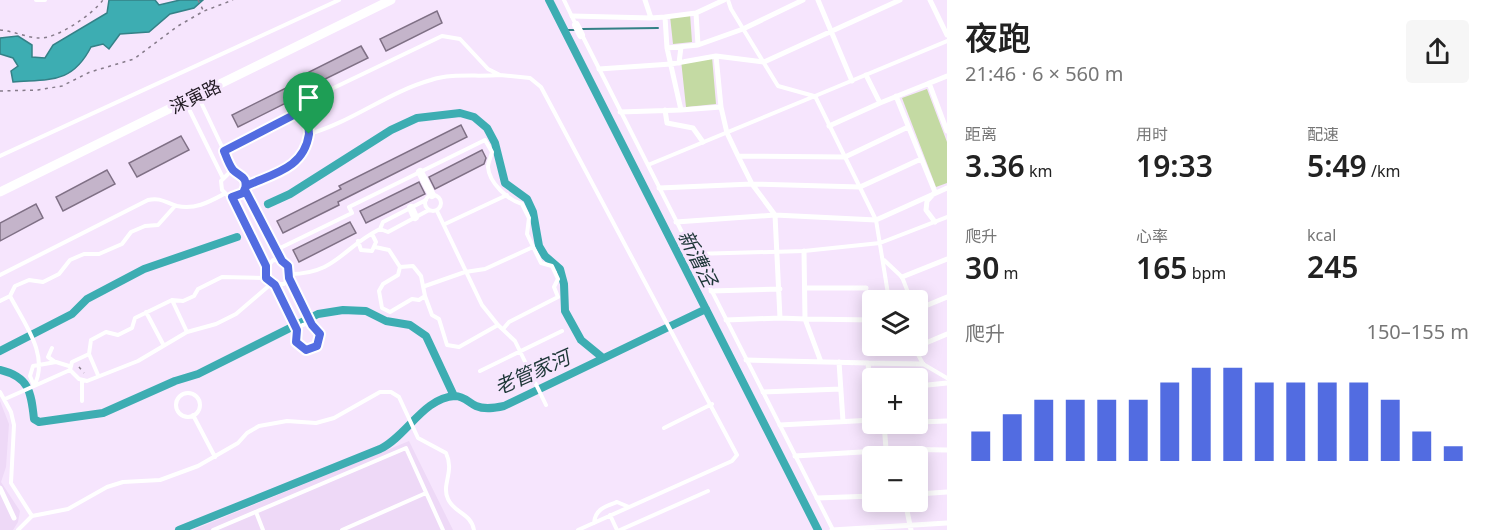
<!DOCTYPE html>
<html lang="zh">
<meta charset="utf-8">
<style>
body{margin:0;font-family:"Noto Sans","Noto Sans SC",sans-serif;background:#f6f6f6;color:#222;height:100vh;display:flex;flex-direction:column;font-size:22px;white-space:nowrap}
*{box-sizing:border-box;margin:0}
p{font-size:20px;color:#767676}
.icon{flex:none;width:33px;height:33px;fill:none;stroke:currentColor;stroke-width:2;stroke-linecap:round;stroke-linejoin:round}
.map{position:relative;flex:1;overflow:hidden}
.panel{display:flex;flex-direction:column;background:#fff;width:540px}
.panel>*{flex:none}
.tools{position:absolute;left:862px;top:290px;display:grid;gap:12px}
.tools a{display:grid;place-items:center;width:66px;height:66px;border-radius:6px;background:#fff;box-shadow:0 3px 15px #0003;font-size:30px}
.pin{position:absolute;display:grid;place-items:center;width:51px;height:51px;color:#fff;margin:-62px -26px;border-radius:50% 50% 50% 0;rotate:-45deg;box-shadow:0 0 6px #0007}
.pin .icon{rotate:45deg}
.round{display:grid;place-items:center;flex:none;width:63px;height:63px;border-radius:6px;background:#f6f6f6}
.head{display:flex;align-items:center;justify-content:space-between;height:102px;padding:0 18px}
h1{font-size:33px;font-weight:600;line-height:45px}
.stats{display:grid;grid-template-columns:repeat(3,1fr);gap:9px;height:102px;padding:6px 18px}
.stats div{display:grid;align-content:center}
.stats b{font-size:30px;font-weight:600}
.stats small{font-size:16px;font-weight:400}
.stats p{font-size:16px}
.chart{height:168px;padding:12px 18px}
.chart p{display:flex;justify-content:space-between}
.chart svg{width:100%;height:108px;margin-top:6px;stroke:#526ce1;stroke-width:6}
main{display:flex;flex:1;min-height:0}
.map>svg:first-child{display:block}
.built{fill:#eed9f7}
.green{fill:#c4daa3}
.water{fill:#3dadb2;stroke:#348187;stroke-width:1.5}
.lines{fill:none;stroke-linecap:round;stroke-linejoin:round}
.stream{stroke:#348187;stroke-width:2}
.canal{stroke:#3dadb2;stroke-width:8}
.building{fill:#c4b4ca;stroke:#7f7085;stroke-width:1.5}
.path{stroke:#877c8b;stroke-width:1.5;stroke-dasharray:3 4.5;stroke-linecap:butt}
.service{stroke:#fff;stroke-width:4}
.pedestrian{stroke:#fff;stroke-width:5}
.minor{stroke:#fff;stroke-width:8}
.tertiary{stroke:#fff;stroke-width:9}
.route-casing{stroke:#fff;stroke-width:12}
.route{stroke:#526ce1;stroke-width:8}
.labels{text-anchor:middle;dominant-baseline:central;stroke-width:6;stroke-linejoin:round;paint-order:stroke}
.street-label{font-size:18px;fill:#201a22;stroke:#f6e5fd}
.water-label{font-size:20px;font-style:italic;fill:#1d3637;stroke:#f6e5fd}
</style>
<main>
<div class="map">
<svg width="947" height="530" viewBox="0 0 947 530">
<rect width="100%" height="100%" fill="#f6e5fd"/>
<path class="built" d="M0,401L9,424L6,467L1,482L20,511L18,522L13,530H0Z
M409,441L453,530H193Z"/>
<path class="green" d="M690,14L692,42L673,44L670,16Z
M712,57L716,104L686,107L681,60Z
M927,89L947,142V183L936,187L902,98Z"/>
<path class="water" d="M109,0H155L159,5L180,0H203L194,8L170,14L149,32L120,34L109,49L103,44L91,47C72,84 50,79 13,82L11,71L18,66L13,58L0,54V38L18,36L32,45V57L45,58L53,45L107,13Z"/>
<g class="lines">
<path class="stream" d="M582,29L658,28
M564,30H576"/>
<path class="canal" d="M549,0L818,530
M268,204L290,194L391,130L417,118L460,113L474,117L487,128L495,143L505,183L527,199L533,212L539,246L545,256L560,269L564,284L565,311L581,340L603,358
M0,351L72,314L87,299L144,269L237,237
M0,370C29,377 31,391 34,419L39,422L103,413L175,381L198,374L318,314L343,310L366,311L386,321L410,325L426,336L454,396
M179,530L380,449C407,436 423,398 455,396C464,396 469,403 476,406C485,410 495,408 504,406L706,309"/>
</g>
<path class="building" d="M437,11L442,23L386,51L380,39Z
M361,46L368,58L311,86L305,74Z
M288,87L294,99L238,127L232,115Z
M461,125L467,137L338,202L339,205L283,233L277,221L341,189L339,186Z
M181,136L189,150L137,177L129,163Z
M482,150L486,158L484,164L435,189L429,177Z
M107,170L115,184L63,211L56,197Z
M419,182L425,194L366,223L360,211Z
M36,204L43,218L0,241V223Z
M350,222L356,233L299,262L293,250Z"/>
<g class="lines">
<path class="path" d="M198,0L203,10
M0,30C13,31 25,37 38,38C56,40 93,14 103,0
M0,91L38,90L62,86L90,72L134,59L178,26L204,11L233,0
M79,367L84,373"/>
<path class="service" d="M36,0H45
M564,0L576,25
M728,0L731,9L778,86L814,96
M582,35L833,530
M198,96L234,172
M186,103L223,178
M309,134C352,122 388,92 431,80C452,73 477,77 500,75
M224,151L311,107
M0,156L339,0
M648,165L815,96
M246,186L298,162L307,151L311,106L323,93L442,36L460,39L488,69L500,75L530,78L541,87L737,455L732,461L578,530
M245,190L240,196H228L222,190L221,181L230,172H238L244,178L245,190L282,261
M425 203a8 8 0 1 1 16 0a8 8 0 1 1-16 0Z
M232,197L266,266
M437,211L482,305L498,325L515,341L546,405
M445,224L507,195
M380,229L388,232L429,210
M358,241L361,250L372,251L376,242L372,234
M375,247L389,250L400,267L398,275L383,284L379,291L382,308L390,312L412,299L419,300L425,296L421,276L413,266L400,267
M276,250L352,213L349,207L485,140L492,152C491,157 488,162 488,167C489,183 508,200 522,204L529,218L527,234L541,263L552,266L558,279L554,287L558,297L509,322L503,329
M693,254L804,251L880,243L947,217
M884,260L902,277L911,300
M290,274C336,274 343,247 380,229L383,222L426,200
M0,275L148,200C161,197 166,203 177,206C195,210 209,202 224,194
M289,278L284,284H271L265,278V270L273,260L282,261L288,266L289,278L312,325
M275,285L297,330
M425,286L465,272L485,269L533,247
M10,296C24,323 50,356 34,386
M425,296L432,315L439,319L447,345L459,347L498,325
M172,300L187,332
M889,300L876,220L815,96L947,41
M0,301L10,296L15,286L29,280L43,282L59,274L70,260L84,254H99L122,244L131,232L145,226L158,225L175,206
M146,312L163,344
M918,318V331
M295 337a13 13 0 1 1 26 0a13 13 0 1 1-26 0Z
M913,345L923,364L947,378
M52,348L48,357L55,362
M89,354L98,375
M70,370L72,362L89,354L91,340L106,332L118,335L132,328L135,318L172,300L183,301L194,296L198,289L222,277L265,278
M70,370L79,379L87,381L138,361L187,332L216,324L236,314L271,284
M480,371L562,331
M34,386L30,376L33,366L56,362L69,366
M0,392L11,412L14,425L11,483L32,516
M176 405a12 12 0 1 1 24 0a12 12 0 1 1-24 0Z
M5,399L70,370
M82,401V381
M193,415L215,457
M664,428L712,404
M256,512L263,530
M610,515L617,530
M594,523C595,509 606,506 617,502L629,507
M18,530L32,516L68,509L107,487L123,482L160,480L198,466L238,443L247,433L259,426L287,421L316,423L334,418L380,392H391L399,397L418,438L446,453C455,472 441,484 448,499C454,513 471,513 474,530
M213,530L406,448L443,530
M342,530L426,493
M620,530L708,491"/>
<path class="pedestrian" d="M645,0L651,18L665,17L667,48L681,110L721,107L727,133L738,156L752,184L775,215L780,318L805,319L821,362
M724,0L696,13L698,45L743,29L803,0
M818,0L852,81
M930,0L947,35
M572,16L651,18
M665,17L696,13
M667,48L698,45
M679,63L681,47
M599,69L671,64L716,56
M929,83L947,131
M896,96L935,192L927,201L926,210L935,222
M880,103L947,76
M721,107L716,56L764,62L900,0
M665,110L667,123L693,128L703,142
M620,112L681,110
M829,126L880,103L866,75
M738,156L845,157L908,127
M659,188L752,184L860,187L921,159
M676,222L775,215L876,220L947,188
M804,251L805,319L873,320
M902,277L947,259
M805,288H866
M711,291L780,289
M918,309L947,297
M726,320L780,318
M914,348L947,334
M746,360L868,363
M839,362L843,421
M918,386L947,383
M763,392L841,389
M873,417L868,363L923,364
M918,422L947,421
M886,424L902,423
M780,425L873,420
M886,449L947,450
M795,456L878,451
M878,456V451L886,449L884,423
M0,488L14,518
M918,494L947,492
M817,498L873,496
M905,501L911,530
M832,530L947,523"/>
<path class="minor" d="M576,25L581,35
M420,172L432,195
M411,208L415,217"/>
<path class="tertiary" d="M0,192L391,0"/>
</g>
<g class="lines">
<g class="route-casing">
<path id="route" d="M309,134C304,168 275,173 246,186L243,193L232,197L266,266V278L275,285L297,330L296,342L306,350L317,346L320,334L312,325L289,278L288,266L282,261L245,190C248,176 240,177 233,170C229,165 226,156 224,151L311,106L308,121L309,134"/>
</g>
<use href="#route" class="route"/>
</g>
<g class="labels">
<g class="street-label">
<text transform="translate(195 96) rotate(-26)">涞寅路</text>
</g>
<g class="water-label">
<text transform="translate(698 258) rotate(63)">新漕泾</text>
<text transform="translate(532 372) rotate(-24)">老管家河</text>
</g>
</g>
</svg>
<div class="tools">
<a><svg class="icon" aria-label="layers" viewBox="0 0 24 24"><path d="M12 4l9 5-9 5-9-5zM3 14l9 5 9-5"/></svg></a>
<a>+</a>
<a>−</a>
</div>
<div class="pin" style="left:309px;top:134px;background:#1e9e55"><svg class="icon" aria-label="arrive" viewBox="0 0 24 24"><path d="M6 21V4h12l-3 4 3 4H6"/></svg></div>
</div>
<section class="panel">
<div class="head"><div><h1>夜跑</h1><p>21:46 · 6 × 560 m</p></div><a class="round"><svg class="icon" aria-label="share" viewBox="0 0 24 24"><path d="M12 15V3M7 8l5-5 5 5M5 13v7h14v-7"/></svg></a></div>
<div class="stats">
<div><p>距离</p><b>3.36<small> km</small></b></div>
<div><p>用时</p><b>19:33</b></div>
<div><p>配速</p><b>5:49<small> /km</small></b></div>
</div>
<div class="stats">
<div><p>爬升</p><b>30<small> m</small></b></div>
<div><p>心率</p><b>165<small> bpm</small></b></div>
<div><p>kcal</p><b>245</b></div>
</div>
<div class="chart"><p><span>爬升</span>150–155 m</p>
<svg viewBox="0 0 160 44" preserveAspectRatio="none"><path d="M5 44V32M15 44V25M25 44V19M35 44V19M45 44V19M55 44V19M65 44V12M75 44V6M85 44V6M95 44V12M105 44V12M115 44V12M125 44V12M135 44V19M145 44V32M155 44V38"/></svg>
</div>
</section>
</main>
